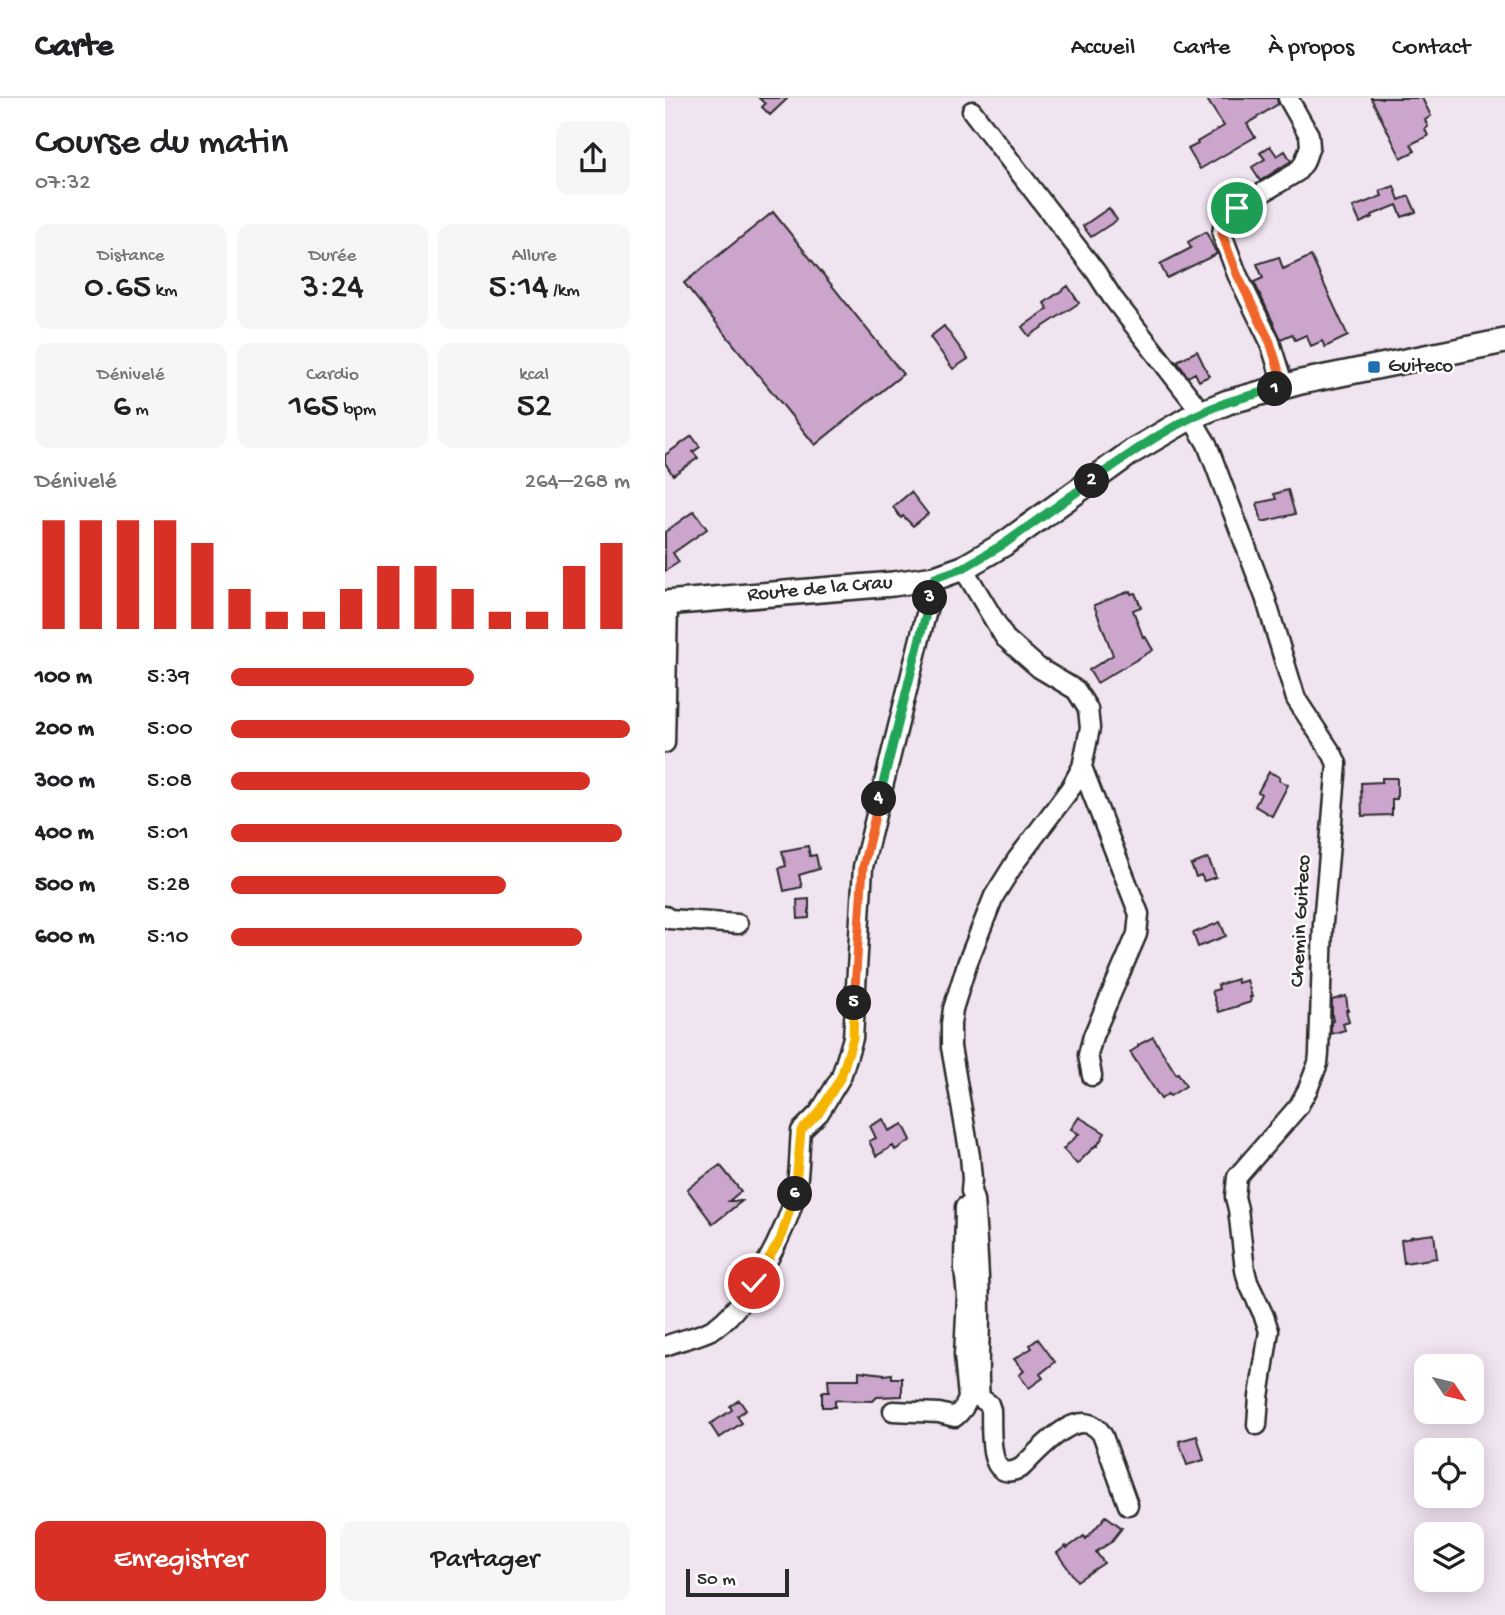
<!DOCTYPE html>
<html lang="fr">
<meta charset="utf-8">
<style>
body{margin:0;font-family:"Gochi Hand",sans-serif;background:#f6f6f6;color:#202124;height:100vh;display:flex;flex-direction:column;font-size:26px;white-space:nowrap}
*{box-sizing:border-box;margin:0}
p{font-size:23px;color:#757577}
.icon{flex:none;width:38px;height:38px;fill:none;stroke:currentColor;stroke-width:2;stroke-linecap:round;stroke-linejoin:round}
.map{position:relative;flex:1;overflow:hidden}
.side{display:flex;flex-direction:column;background:#fff;width:665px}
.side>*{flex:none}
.needle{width:46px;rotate:125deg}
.buttons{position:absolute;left:749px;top:1256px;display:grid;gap:14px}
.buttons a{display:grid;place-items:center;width:70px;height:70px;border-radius:14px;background:#fff;box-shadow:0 4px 18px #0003;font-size:35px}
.scale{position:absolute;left:21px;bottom:18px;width:103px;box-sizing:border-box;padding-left:7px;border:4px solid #2b2b2b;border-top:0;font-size:19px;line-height:24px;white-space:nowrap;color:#2b2b2b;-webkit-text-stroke:5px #fff;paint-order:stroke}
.pin{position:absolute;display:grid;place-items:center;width:60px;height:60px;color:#fff;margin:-30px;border:4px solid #fff;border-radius:50%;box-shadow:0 2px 7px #0007}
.km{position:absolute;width:35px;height:35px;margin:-18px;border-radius:50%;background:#222;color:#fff;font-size:19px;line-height:35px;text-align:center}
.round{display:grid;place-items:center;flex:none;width:74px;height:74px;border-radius:14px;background:#f6f6f6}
.overview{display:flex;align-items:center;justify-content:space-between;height:119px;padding:0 35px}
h1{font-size:38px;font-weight:600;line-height:52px}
.metrics{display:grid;grid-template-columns:repeat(3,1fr);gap:10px;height:119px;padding:7px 35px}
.metrics div{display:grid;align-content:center;border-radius:14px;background:#f6f6f6;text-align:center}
.metrics b{font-size:35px;font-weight:600}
.metrics small{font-size:19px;font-weight:400}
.metrics p{font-size:19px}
.chart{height:196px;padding:14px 35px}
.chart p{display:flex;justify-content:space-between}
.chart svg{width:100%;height:126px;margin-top:7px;stroke:#d93025;stroke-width:6}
.cta{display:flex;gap:14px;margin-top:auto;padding:14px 35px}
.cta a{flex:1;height:80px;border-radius:14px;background:#d93025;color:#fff;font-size:28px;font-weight:600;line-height:80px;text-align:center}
.cta a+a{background:#f6f6f6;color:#202124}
ul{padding:0 35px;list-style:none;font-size:23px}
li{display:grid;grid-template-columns:112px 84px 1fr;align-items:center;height:52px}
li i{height:18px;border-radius:9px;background:#d93025}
header{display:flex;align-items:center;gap:42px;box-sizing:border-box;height:98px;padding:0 35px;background:#fff;border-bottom:2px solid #e0e0e0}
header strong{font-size:33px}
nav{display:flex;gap:38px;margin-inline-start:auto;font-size:24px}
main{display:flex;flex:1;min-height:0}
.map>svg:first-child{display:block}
.building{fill:#cca5cd;stroke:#2b2b2b;stroke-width:2}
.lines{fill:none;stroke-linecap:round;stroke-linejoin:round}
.minor-casing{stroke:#2b2b2b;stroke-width:23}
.major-casing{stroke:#2b2b2b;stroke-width:28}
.minor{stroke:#fff;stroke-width:18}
.major{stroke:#fff;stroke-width:23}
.split-1-casing{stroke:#fff;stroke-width:14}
.split-2-casing{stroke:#fff;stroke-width:14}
.split-3-casing{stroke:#fff;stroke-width:14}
.split-4-casing{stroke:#fff;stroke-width:14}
.split-5-casing{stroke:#fff;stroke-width:14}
.split-6-casing{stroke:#fff;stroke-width:14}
.split-7-casing{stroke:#fff;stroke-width:14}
.split-1{stroke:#f0652b;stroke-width:9}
.split-2{stroke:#22a559;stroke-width:9}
.split-3{stroke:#22a559;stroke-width:9}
.split-4{stroke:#22a559;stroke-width:9}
.split-5{stroke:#f0652b;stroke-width:9}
.split-6{stroke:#f5b400;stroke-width:9}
.split-7{stroke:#f5b400;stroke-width:9}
.poi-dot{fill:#1f6fb2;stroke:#fff;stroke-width:2.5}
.labels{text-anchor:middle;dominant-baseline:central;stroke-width:5;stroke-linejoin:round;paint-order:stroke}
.poi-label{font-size:21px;fill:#2b2b2b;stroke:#fff;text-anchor:start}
.street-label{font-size:21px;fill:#2b2b2b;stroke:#fff}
</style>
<header>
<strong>Carte</strong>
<nav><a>Accueil</a><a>Carte</a><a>À propos</a><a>Contact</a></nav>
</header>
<main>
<section class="side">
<div class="overview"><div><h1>Course du matin</h1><p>07:32</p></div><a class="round"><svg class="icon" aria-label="share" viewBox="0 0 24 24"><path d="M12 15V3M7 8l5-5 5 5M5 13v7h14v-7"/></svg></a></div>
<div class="metrics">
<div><p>Distance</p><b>0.65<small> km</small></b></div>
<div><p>Durée</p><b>3:24</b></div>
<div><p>Allure</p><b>5:14<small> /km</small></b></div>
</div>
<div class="metrics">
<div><p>Dénivelé</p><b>6<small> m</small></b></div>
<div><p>Cardio</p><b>165<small> bpm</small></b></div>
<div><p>kcal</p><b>52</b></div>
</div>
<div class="chart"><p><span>Dénivelé</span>264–268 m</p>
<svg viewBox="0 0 160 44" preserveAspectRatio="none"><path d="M5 44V6M15 44V6M25 44V6M35 44V6M45 44V14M55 44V30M65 44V38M75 44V38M85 44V30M95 44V22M105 44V22M115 44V30M125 44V38M135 44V38M145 44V22M155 44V14"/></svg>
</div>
<ul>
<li><b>100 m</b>5:39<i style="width:61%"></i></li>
<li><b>200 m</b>5:00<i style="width:100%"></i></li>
<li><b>300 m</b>5:08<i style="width:90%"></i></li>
<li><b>400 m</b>5:01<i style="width:98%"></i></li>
<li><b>500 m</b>5:28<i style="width:69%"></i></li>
<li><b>600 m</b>5:10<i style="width:88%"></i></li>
</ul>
<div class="cta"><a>Enregistrer</a><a>Partager</a></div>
</section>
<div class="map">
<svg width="840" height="1517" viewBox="0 0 840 1517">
<rect width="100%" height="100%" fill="#f0e4f0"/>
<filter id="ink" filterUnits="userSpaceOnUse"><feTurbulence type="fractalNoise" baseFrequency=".0143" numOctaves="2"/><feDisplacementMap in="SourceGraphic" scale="14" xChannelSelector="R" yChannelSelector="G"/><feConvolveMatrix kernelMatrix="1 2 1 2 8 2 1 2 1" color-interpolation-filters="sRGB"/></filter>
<g filter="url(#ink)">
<path class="building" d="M94,0H123L105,17L97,9L100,6Z
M541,0H612L613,6L582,26L590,39L535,71L523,51L533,46L532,44L559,28Z
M706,0H757L766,18L760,22L763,29L760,31L763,38L746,46L750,53L736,60Z
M605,48L612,58L620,53L626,63L595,83L587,69L600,61L595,55Z
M729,88L734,102L744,98L751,114L737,119L732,107L707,117L708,119L695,125L688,109L717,98L715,93Z
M444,110L452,122L426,139L418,128Z
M108,114L238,276L150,347L19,185Z
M541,134L552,156L502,180L495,166L526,150L523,144Z
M646,158L683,238L660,249L657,243L646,248L641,237L630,242L627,236L616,241L589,184L598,180L592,166L614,159L618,171Z
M403,188L414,205L364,238L357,229L383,211L379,205Z
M279,228L303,261L288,271L265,239Z
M532,253L544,278L534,283L530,275L523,279L512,263Z
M27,338L35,349L28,354L33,360L8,377L0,365V357Z
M623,392L630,416L597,424L592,405L611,401L609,396Z
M246,394L263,416L248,428L238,418L236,420L228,409Z
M29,413L42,431L8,455L14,464L0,473V434Z
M465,493L466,496L470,495L476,509L468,512L478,539L480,538L488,552L432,585L424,572L448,557L429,507Z
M604,674L615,679L614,682L623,687L607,718L590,708L596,696L593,694Z
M717,680H732V701H727V717L697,718L696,685L717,684Z
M143,748L145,758L151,757L154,771L134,777L137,789L119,793L114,770L121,768L117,753Z
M543,760L551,779L539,783L536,777L531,779L526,767Z
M144,801V820L133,821L132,802Z
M555,824L561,838L533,849L528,835Z
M572,881L573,885L582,882L587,899H585L586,904L554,914L547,893L554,891L553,887Z
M681,898L683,912H681L684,924L678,926L680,932L666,936V924L668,923L667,917V902Z
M488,939L511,976L513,975L521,988L505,998L503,996L496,1001L465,954L473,949V947Z
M414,1019L440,1035L432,1048L431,1047L412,1066L398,1051L414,1036L406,1031Z
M218,1021L224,1033L238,1026L246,1042L230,1052L228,1048L211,1058L204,1043L211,1040L205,1028Z
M55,1067L76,1093L64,1103H77L48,1126L22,1091Z
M769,1136L772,1160L739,1165L736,1142L746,1140V1139Z
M373,1241L390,1264L375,1276L378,1280L364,1290L354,1277L359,1273L349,1261L367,1250L365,1247Z
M194,1273L219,1276V1277L227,1276V1280H237V1298L212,1299L208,1303L170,1302V1309H157V1294H164L163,1281H194Z
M74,1302L81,1312L72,1318L77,1325L54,1340L45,1326L67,1312L65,1308Z
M532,1338L539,1362L522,1367L514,1343Z
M441,1418L457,1430L446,1444L431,1454L439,1465L412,1483L392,1455L401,1448L402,1450L419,1438L421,1441Z"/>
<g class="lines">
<g class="minor-casing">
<path id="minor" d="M307,13L431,174L447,199L537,315
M619,289L605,244L572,176L557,136L559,123L572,110L632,74L639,65L645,48L644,37L623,0
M526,319L542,346L600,499L631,601L668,657L672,666L658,825L654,956L653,965L643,991L633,1009L572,1079L570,1099L573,1111L580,1172L583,1184L599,1218L604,1233L594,1299L592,1327
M298,470L340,540L374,570L411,592L423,611L425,630L417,669L405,691L351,763L329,798L302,866L288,911L286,926V949L305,1058L307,1081L306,1093L309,1102C312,1141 315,1179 315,1217C315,1245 312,1272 315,1300L324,1306L326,1312C327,1332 321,1390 357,1369C375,1351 417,1302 438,1338L463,1407
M0,645L3,505
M417,669L474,816L472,836L428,938L423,957L427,978
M0,818L4,821L73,826
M0,1248C15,1242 32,1239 46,1232C80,1214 125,1129 131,1092C135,1073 134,1052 136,1033L154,1015L176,979L188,940L198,769L270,480
M228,1313L274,1315L290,1319C297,1313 301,1308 303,1300L299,1257L302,1198L299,1170L300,1109"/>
</g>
<g class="major-casing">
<path id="major" d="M0,505L228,486L270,480L298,470L339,446L468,353L526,319L563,304L636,284L840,243"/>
</g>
<use href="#minor" class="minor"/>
<use href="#major" class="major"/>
</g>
</g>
<g class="lines" filter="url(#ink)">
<g class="split-1-casing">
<path id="split-1" d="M572,110L559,122L557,136L572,176L605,244L619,289L610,291"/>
</g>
<g class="split-2-casing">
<path id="split-2" d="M427,383C469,353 513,321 563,304C578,299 595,295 610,291"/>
</g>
<g class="split-3-casing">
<path id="split-3" d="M265,500L270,480L298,470L339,446L427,383"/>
</g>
<g class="split-4-casing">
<path id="split-4" d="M214,701L265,500"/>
</g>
<g class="split-5-casing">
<path id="split-5" d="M189,905L198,769L214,701"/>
</g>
<g class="split-6-casing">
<path id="split-6" d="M130,1096L136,1033L154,1015L176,979L188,940L189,905"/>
</g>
<g class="split-7-casing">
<path id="split-7" d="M89,1185L115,1142L130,1096"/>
</g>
<use href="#split-1" class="split-1"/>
<use href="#split-2" class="split-2"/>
<use href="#split-3" class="split-3"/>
<use href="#split-4" class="split-4"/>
<use href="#split-5" class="split-5"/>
<use href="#split-6" class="split-6"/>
<use href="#split-7" class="split-7"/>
</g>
<rect class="poi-dot" x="702" y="262" width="14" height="14" rx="3.5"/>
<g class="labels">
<g class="poi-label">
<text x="723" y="269">Guiteco</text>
</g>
<g class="street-label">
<text transform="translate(155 492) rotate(-5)">Route de la Crau</text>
<text transform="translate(637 823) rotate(-87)">Chemin Guiteco</text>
</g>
</g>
</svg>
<div class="buttons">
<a><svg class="needle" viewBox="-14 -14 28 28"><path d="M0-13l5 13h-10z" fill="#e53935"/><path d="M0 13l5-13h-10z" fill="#757577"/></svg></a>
<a><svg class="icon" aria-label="locate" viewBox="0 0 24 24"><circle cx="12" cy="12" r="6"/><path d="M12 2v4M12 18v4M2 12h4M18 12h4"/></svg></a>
<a><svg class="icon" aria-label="layers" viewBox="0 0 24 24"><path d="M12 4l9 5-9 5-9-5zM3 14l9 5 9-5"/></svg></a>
</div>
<div class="scale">50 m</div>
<div class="pin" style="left:572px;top:110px;background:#1e9e55"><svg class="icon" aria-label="arrive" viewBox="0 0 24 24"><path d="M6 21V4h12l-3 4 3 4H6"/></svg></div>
<div class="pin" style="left:89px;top:1185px;background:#d93025"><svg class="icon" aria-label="check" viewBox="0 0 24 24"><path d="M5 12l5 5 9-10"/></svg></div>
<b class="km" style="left:610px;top:291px">1</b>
<b class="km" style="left:427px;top:383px">2</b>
<b class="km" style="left:265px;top:500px">3</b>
<b class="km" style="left:214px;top:701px">4</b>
<b class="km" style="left:189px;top:905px">5</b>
<b class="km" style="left:130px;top:1096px">6</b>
</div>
</main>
